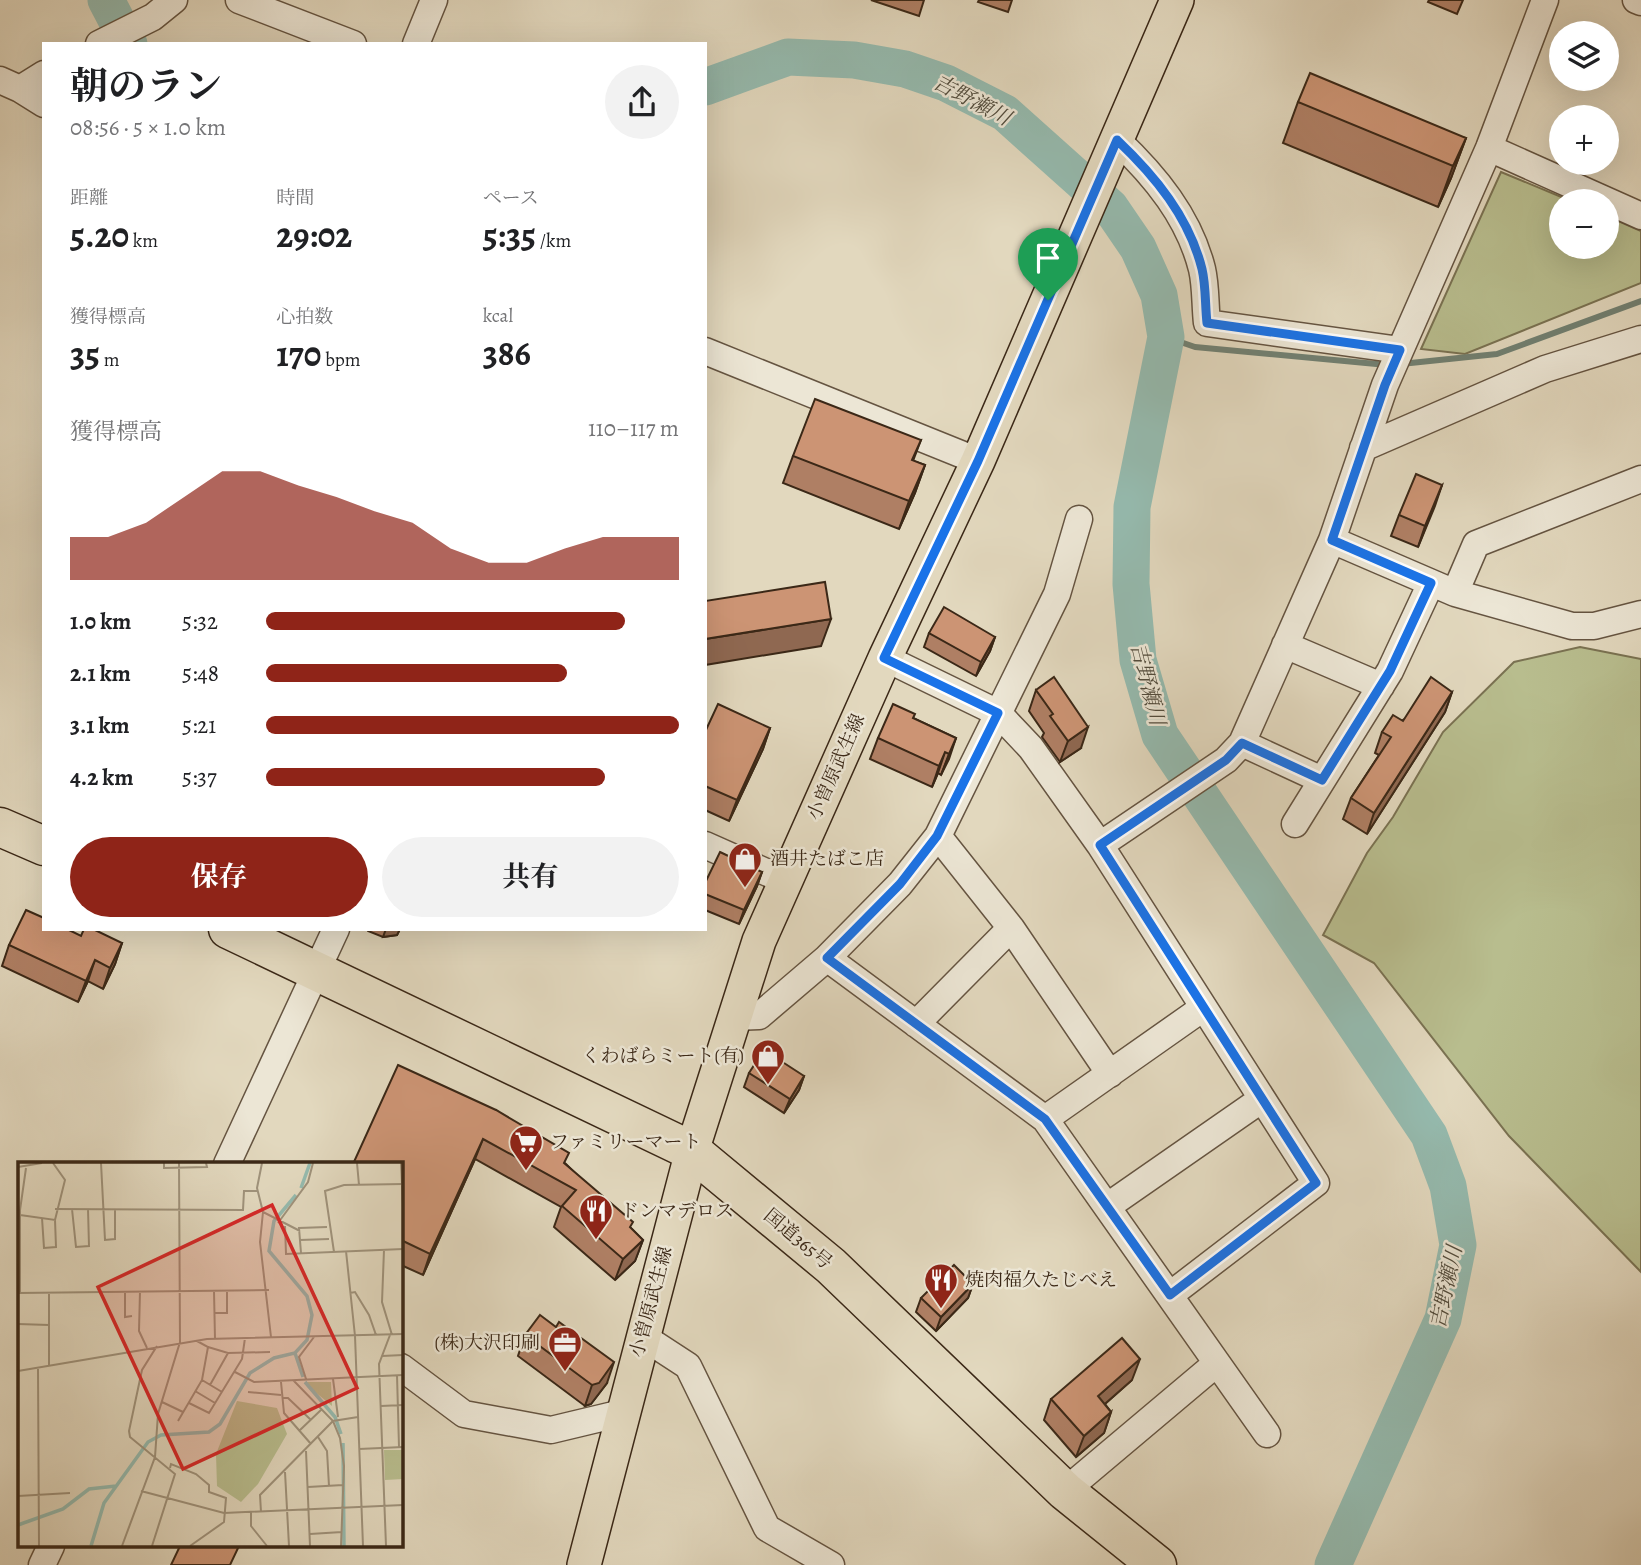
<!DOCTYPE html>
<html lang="ja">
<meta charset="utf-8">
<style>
body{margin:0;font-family:Alegreya,"Noto Serif JP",serif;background:#f2f2f2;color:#202124;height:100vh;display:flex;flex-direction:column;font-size:26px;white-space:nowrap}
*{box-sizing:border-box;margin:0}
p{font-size:23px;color:#757577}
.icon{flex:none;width:38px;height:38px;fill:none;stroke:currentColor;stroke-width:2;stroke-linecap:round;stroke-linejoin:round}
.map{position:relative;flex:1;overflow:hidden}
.details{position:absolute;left:42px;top:42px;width:665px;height:889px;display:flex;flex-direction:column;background:#fff;border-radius:0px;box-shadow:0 7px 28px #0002}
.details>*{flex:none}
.fabs{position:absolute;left:1549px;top:21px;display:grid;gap:14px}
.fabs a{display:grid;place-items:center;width:70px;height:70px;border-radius:50%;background:#fff;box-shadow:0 7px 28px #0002;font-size:35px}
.pin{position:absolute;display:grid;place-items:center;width:60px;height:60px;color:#fff;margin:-72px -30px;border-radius:50% 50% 50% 0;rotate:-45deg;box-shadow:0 0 7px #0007}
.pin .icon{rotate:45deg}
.round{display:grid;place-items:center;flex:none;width:74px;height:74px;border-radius:37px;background:#f2f2f2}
.overview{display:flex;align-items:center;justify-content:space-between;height:119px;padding:0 28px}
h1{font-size:38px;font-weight:700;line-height:52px}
.figures{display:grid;grid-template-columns:repeat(3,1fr);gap:10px;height:119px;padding:7px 28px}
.figures div{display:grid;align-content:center}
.figures b{font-size:35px;font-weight:700}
.figures small{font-size:19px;font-weight:400}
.figures p{font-size:19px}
.chart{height:196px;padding:14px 28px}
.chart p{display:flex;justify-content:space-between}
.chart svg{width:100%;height:126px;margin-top:7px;fill:#8f2418;opacity:.7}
.primary-button{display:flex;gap:14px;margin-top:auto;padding:14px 28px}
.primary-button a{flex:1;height:80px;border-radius:42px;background:#8f2418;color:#fff;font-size:28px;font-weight:700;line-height:80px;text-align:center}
.primary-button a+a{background:#f2f2f2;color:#202124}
ul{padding:0 28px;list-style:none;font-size:23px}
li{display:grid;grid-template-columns:112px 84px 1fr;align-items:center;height:52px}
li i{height:18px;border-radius:9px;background:#8f2418}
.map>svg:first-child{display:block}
.green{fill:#b8bd8e;stroke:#7a7252;stroke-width:2}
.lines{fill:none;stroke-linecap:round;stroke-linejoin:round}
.stream{stroke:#718072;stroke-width:6}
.river{stroke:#95baae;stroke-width:37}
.minor-casing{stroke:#655441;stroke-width:29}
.major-casing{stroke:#3b2817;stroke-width:36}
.highway-casing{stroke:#3b2817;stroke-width:41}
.minor{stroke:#ece6d5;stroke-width:26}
.major{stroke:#e2d8be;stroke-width:33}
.highway{stroke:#e2d8be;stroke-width:38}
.wall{fill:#af7f64;stroke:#3b2817;stroke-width:2}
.shaded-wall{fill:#8f6851;stroke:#3b2817;stroke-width:2}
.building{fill:#cc9474;stroke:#3b2817;stroke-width:2}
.route-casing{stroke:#fff;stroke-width:14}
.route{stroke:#1a73e8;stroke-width:9}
.labels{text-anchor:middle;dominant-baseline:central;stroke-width:5;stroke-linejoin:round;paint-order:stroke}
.street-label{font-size:19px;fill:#3b2817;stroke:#ece6d5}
.poi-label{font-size:19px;fill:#3b2817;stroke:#ece6d5;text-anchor:start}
.water-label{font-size:21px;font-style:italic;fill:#524c3d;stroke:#ece6d5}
.inset-river{fill:none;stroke:#95baae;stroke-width:3.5}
.inset-road{fill:none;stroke:#9f927b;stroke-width:2}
.view{fill:#d62828;fill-opacity:0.15;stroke:#d62828;stroke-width:3.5}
.inset-edge{fill:none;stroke:#3b2817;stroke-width:3.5}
</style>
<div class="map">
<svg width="1641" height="1565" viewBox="0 0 1641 1565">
<rect width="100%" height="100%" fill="#e2d8be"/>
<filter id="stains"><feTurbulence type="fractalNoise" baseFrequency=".00286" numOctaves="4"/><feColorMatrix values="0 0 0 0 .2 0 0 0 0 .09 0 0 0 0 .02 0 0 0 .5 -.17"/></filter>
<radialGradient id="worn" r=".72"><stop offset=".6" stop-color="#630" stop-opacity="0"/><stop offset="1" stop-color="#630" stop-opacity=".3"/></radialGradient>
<path class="green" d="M1501,172L1571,201H1561V247H1606L1607,216L1641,231V283L1465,354L1421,349Z
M1580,647L1641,659V1272L1509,1136L1374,963L1323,935L1367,853L1393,817L1443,732L1514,662Z"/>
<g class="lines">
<path class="stream" d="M1166,337L1195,347L1387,365
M1401,364L1497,354L1641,301"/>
<path class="river" d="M106,0L129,44
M705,87L788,57L854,60L905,69L946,83L1005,113L1110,207L1138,248L1159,295L1166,337L1132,507L1131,584L1138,660L1160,735L1429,1135L1448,1186L1458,1245L1443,1319L1333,1565"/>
<g class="minor-casing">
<path id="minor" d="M239,0L353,44
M1636,0L1641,2
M99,44L153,17L174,0
M416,44L434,0
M0,80L20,89L44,74
M20,89L44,104
M1117,140C1155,176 1189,217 1202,269C1206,286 1205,305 1207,323L1400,350
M1489,148L1641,216
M705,351L978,461
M1363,448L1545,369L1641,339
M1332,540L1455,593L1572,626H1594L1641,614
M1455,593L1476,544L1641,479
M1285,645L1381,686
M885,658L998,713L1031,748L1100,845L1316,1183L1170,1295
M1242,743L1322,780
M1295,824L1390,671L1431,583
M938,836L1011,928L1110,1074
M705,845L786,881
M1100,845L1226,760L1242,743L1332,540L1385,385L1489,148L1545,0
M827,958L900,884L938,836L1057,594L1079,519
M734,1017L759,1016L827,958L1045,1119L1267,1434
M916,1024L1011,928
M1045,1119L1203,1008
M227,1164L336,929
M1108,1206L1262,1099
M642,1336L688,1366L767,1528L831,1565
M401,1367L464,1414L551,1430L622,1413
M1065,1491L1217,1363
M42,1565L51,1546"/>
</g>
<g class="major-casing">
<path id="major" d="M584,1565L692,1151L759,941L885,658L978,461L1177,0"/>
</g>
<g class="highway-casing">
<path id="highway" d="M0,827L44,846
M228,929L692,1151L831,1266L1065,1491L1157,1565"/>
</g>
<use href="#minor" class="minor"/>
<use href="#major" class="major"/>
<use href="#highway" class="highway"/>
</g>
<path class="wall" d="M871,0H924L919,16Z
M979,0H1012L1008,12L978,2Z
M1429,0H1463L1457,14L1428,2Z
M1298,102L1466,138L1451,178L1438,207L1283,143Z
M921,440L913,461L925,465L915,493L899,529L783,483L793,456Z
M1442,485L1418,547L1391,536L1399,515Z
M929,633L995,637L990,651L976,676L924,647Z
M1036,690L1081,748L1060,762L1042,737L1044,733L1029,711Z
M1452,692L1445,712L1367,834L1343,819L1351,798L1379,755L1375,753L1382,732Z
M913,718L956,738L941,775L938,773L932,787L870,759L878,738Z
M770,728L763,749L729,821L705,810V732Z
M762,872L757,886L739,924L705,910V883Z
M367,929H400L397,935L383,937L368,931Z
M122,943L115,964L103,989L88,981L78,1002L2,966L9,945Z
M749,1073L804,1076L799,1090L784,1113L744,1087Z
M496,1110L566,1164L643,1240L635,1261L615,1280L554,1227L561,1207L475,1159L423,1275L401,1265V1164Z
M973,1284L968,1298L936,1331L916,1312L921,1298Z
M525,1335L607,1383L591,1404L585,1406L518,1356Z
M1132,1380L1105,1404L1111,1412L1104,1433L1076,1457L1044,1420L1051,1399Z"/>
<path class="shaded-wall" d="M1466,138L1451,178L1438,207L1453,166Z
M925,465L915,493L899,529L909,501Z
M1442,485L1435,506L1418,547L1425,526Z
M831,619L821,646L705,665V639Z
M995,637L990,651L976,676L981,662Z
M1452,692L1445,712L1367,834L1374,813Z
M1088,727L1081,748L1060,762L1068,741Z
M770,728L763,749L729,821L737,800Z
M956,738L949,759L941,775L949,754Z
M945,752L938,773L932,787L939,766Z
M762,872L757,886L739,924L744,910Z
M386,929H400L397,935L383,937Z
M122,943L115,964L103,989L110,968Z
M95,960L88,981L78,1002L86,981Z
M804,1076L799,1090L784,1113L790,1099Z
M483,1139L475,1159L423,1275L430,1254Z
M643,1240L635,1261L615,1280L623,1259Z
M973,1284L968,1298L936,1331L941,1317Z
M1140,1359L1132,1380L1090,1417L1098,1396Z
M614,1362L607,1383L591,1404L585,1406L592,1385Z
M1111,1412L1104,1433L1076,1457L1084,1436Z"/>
<path class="building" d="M1310,73L1466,138L1453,166L1298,102Z
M815,399L921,440L912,460L925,465L909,501L793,456Z
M1416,474L1442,485L1425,526L1399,515Z
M825,582L831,619L705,639V601Z
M944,607L995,637L981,662L929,633Z
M1054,677L1088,727L1068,741L1050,716L1053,714L1036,690Z
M1431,677L1452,692L1374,813L1351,798L1391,737L1382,732L1393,715L1403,721Z
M718,704L770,728L737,800L705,786V732Z
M893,704L915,714L913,718L956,738L949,754L945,752L939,766L878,738Z
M720,852L762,872L744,910L705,894V883Z
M26,910L44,918V929H67L81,936L84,929H93L122,943L110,968L95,960L86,981L9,945Z
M764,1050L804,1076L790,1099L749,1073Z
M398,1065L496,1110L569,1153L564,1163L633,1222L630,1227L643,1240L623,1259L562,1206L576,1190L483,1139L430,1254L401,1240V1164H353Z
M954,1265L973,1284L941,1317L921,1298Z
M540,1315L556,1327L559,1322L614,1362L599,1383L592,1385L525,1335Z
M1122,1338L1140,1359L1098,1396L1111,1412L1084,1436L1051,1399Z
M180,1546H239L230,1565H171Z"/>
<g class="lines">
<g class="route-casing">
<path id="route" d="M1117,140C1155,176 1189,217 1202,269C1206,286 1205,305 1207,323L1400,350L1385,385L1332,540L1431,583L1390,671L1322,780L1242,743L1226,760L1100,845L1316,1183L1170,1295L1045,1119L827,958L900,884L937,836L998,713L884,658L978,461Z"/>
</g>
<use href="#route" class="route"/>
</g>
<defs>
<g id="shop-pin" transform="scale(1.75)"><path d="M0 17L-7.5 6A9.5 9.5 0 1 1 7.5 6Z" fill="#8f2418" stroke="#ece6d5"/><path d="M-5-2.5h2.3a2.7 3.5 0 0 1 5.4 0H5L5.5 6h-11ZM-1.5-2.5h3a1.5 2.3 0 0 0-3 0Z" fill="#fff"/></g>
<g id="supermarket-pin" transform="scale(1.75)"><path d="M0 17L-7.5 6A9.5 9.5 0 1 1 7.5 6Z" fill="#8f2418" stroke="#ece6d5"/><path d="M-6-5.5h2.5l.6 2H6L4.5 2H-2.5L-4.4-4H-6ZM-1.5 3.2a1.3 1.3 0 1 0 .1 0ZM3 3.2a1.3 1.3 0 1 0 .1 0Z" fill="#fff"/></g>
<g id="restaurant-pin" transform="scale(1.75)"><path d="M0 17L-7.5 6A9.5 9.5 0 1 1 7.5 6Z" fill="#8f2418" stroke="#ece6d5"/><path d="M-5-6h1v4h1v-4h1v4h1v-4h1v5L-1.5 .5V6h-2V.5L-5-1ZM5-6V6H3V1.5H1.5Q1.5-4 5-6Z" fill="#fff"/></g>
<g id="office-pin" transform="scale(1.75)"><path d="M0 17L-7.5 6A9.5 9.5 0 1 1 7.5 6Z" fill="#8f2418" stroke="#ece6d5"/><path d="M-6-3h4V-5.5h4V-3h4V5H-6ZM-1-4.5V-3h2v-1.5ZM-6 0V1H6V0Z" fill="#fff"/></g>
</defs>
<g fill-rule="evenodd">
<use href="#shop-pin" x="745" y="859"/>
<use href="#shop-pin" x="768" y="1056"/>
<use href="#supermarket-pin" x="526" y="1142"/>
<use href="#restaurant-pin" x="596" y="1211"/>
<use href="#restaurant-pin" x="941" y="1280"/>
<use href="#office-pin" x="565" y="1343"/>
</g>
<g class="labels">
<g class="street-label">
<text transform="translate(836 767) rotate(-66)">小曽原武生線</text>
<text transform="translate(798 1239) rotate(40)">国道365号</text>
<text transform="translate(651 1302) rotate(-75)">小曽原武生線</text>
</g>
<g class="poi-label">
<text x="770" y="859">酒井たばこ店</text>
<text x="744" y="1056" text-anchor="end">くわばらミート(有)</text>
<text x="550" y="1142">ファミリーマート</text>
<text x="620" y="1211">ドンマデロス</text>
<text x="965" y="1280">焼肉福久たじべえ</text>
<text x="540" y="1343" text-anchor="end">(株)大沢印刷</text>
</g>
<g class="water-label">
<text transform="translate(972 100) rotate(28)">吉野瀬川</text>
<text transform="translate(1148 684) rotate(76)">吉野瀬川</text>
<text transform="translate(1446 1287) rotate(-78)">吉野瀬川</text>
</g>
</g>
<g transform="translate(18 1162)">
<rect width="385" height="385" fill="#e2d8be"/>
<path d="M289,220H313L314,244L291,225ZM219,239L259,246L269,272L240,322L223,340L199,324L198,292ZM366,288H385V317L367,318Z" fill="#b8bd8e"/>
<path class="inset-river" d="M283,26L292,1M277,191L285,215M287,220L317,255L323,272M325,281L326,384M0,363L45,347L71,327L98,324M73,384L86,341L130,280L143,273L191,270L202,262L232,211L256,196L277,191L289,178L294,153L289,134L251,89L256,59L278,33"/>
<path class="inset-road" d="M83,1L87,78L97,77V47M146,1V6L189,5L188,1M244,1L239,26L245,50L282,69M339,1L341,23M383,1L385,45M0,5L24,1M37,47L225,48L226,29H239M54,47L58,85L71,84L70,47M245,50L242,80L253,175M2,53L37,58L47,18L35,1M24,56L26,86L38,85L37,58M260,61L290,20L295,1M267,64L268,92L385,87M282,78L311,77M366,88L364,140L374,173M328,89L337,174L345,384M316,90L307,29L326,23L385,22M283,91L281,66L309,65M107,129V155L114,154M122,129L121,169L129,186M196,129L197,177M0,131L251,128M2,131V48L8,6M31,131V204M332,131L337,130L351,153L358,173M196,151H209V129M0,162L31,163M190,185L210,191L252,190M364,194L385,193M20,207L21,384M0,209L189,177L385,172M217,210L236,220L385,213M379,213L381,285M288,217L281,195L296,175M315,217L320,255M184,218L204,230M275,218L315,259L322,276L326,304L323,384M263,220L266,251L293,282M192,223L210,191M177,229L197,241M230,230L263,233M264,236H270L293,258M144,240L165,250M171,241L191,251L224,197L227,176M363,244L385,243M160,259L184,218L190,185L179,179M281,269L304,247M300,275L309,289L311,324M341,287L385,285M288,289L292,384M152,306L153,302L178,312L191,323V330L208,336L206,360L172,384M267,310L271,384M290,325L325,323M123,329L206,351L385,343M0,334L52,331M233,350V364L249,384M243,350L242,333L315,259L340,255M292,372L324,370M104,384L137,295L140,252L162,180L161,1M134,384L157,312L112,275L111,269L124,208L139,184M368,384L361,202L372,173"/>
<path class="view" d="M254,43L339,226L165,307L80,125Z"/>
<rect width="385" height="385" class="inset-edge"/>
</g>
<rect width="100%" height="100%" filter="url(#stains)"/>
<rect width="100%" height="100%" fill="url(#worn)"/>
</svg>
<div class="fabs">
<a><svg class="icon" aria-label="layers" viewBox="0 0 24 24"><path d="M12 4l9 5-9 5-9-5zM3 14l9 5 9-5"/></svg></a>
<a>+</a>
<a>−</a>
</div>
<div class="pin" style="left:1048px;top:300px;background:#1e9e55"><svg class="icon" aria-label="arrive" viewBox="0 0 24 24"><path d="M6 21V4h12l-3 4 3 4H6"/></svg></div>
<section class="details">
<div class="overview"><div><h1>朝のラン</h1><p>08:56 · 5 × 1.0 km</p></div><a class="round"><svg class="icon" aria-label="share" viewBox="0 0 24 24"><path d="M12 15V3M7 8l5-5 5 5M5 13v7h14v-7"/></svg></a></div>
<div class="figures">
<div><p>距離</p><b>5.20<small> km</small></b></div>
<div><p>時間</p><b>29:02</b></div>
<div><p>ペース</p><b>5:35<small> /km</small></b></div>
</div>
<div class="figures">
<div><p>獲得標高</p><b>35<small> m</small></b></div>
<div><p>心拍数</p><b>170<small> bpm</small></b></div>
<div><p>kcal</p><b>386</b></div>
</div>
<div class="chart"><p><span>獲得標高</span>110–117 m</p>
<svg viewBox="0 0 160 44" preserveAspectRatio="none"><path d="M0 44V29L10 29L20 24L30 15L40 6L50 6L60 11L70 15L80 20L90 24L100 33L110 38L120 38L130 33L140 29L150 29L160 29V44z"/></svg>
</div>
<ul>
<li><b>1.0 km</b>5:32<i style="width:87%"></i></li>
<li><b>2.1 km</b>5:48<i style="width:73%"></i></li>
<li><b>3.1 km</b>5:21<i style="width:100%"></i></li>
<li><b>4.2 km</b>5:37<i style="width:82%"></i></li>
</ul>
<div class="primary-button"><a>保存</a><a>共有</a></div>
</section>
</div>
